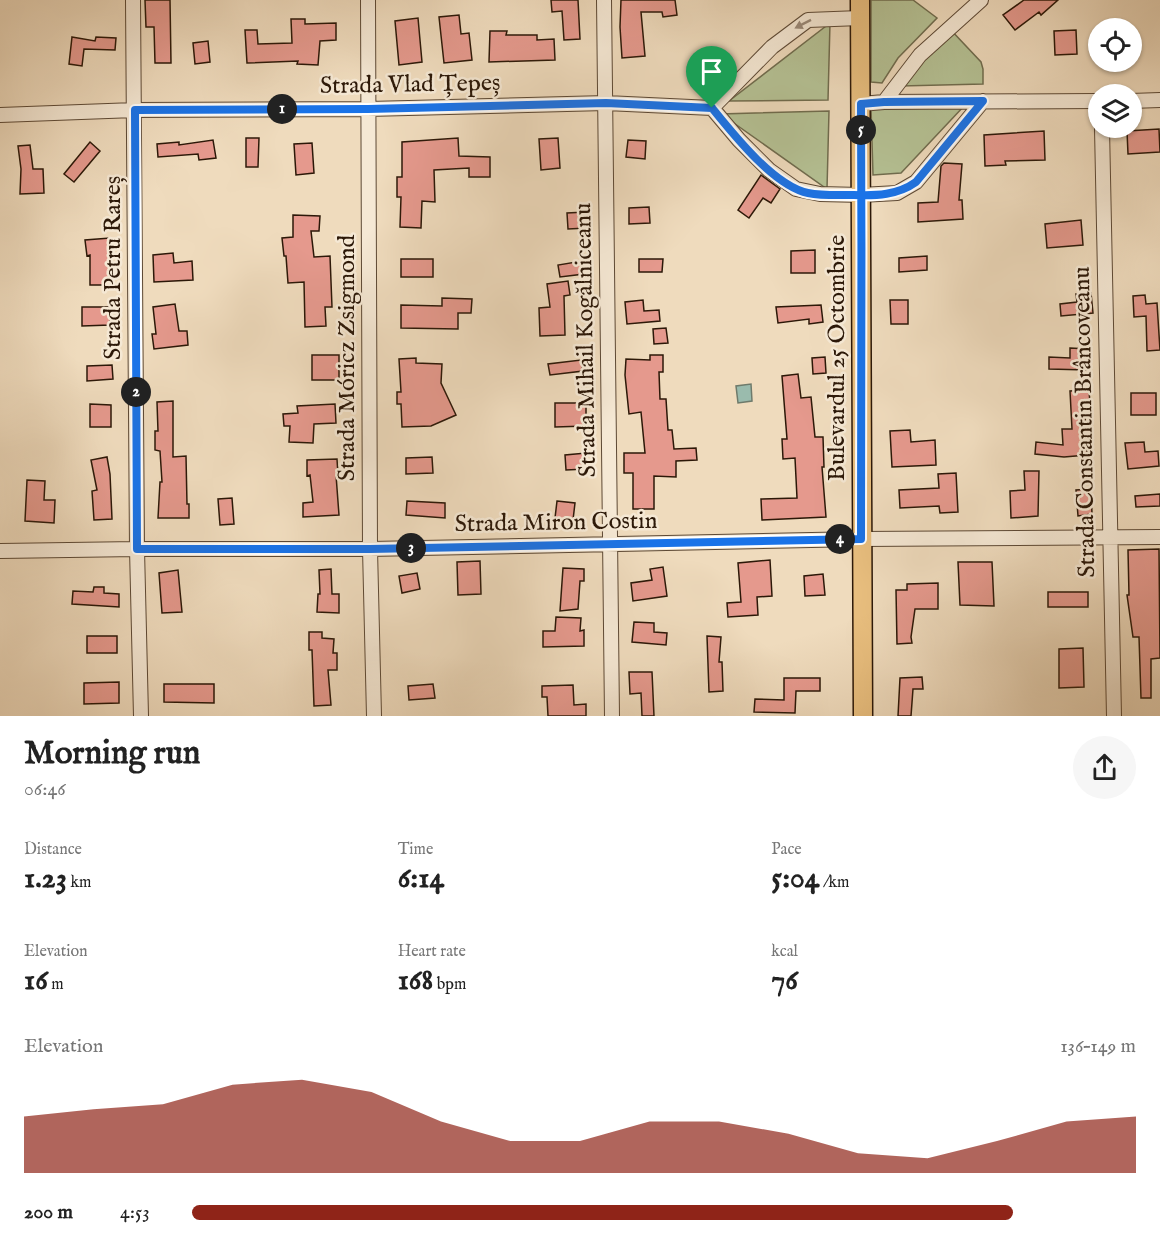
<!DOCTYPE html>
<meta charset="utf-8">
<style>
body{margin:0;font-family:"IM FELL English",serif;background:#f6f6f6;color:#222;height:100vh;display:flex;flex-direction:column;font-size:22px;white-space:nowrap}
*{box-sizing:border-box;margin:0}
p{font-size:20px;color:#767676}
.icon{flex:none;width:33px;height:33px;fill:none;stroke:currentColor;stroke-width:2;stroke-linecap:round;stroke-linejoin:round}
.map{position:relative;height:716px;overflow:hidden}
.panel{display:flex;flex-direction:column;background:#fff;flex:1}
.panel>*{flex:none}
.fabs{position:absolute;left:1088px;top:18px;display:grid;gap:12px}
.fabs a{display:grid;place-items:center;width:54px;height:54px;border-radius:50%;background:#fff;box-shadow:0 2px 4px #0004;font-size:30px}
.pin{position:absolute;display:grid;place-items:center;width:51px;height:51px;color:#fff;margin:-62px -26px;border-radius:50% 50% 50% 0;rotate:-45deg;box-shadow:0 0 6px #0007}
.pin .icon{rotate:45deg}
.km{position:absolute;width:30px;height:30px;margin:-15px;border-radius:50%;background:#222;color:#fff;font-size:16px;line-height:30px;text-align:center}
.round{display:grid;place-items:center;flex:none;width:63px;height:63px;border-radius:32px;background:#f6f6f6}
.headline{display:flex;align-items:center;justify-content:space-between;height:102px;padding:0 24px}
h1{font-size:33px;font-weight:800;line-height:45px}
.metrics{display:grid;grid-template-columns:repeat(3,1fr);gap:9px;height:102px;padding:6px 24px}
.metrics div{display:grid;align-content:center}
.metrics b{font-size:30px;font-weight:800}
.metrics small{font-size:16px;font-weight:400}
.metrics p{font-size:16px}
.chart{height:168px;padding:12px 24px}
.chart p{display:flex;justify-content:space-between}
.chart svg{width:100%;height:108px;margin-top:6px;fill:#8f2418;opacity:.7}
ul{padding:0 24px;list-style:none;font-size:20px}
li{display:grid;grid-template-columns:96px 72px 1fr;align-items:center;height:45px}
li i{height:15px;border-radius:8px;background:#8f2418}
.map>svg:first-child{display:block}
.green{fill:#b5c194;stroke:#706c4e;stroke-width:1.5}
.water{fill:#9abbad;stroke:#6e7a6b;stroke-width:1.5}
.building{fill:#e5998d;stroke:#2c1808;stroke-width:1.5}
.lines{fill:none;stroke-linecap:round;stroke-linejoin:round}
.minor-casing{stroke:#5d4935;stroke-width:16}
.major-casing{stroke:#2c1808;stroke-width:21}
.minor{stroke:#f5e8d4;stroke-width:14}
.major{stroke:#e8be7e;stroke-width:18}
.oneway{fill:#9b8a78}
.route-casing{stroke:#fff;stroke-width:12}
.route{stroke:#1a73e8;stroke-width:8}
.labels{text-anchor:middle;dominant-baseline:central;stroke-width:5;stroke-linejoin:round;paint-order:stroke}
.street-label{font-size:24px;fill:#2c1808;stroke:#f5e8d4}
</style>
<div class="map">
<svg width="1160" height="716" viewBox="0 0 1160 716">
<rect width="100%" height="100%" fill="#efdbbd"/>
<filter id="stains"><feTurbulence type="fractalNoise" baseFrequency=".00333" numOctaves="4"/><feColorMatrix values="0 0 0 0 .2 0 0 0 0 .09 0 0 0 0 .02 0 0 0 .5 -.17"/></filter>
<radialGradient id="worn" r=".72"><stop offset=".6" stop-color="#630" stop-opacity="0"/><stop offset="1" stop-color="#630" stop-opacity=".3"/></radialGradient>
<path class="green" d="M871,0H913L937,18L898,58L882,83L871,82Z
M830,23L828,100L729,101Z
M949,28L981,62L983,69V84L901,86Z
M965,105L901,173L873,175L871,107Z
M829,111L827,189L721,114Z"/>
<path class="water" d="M751,384L752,401L738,403L736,386Z"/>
<path class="building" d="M145,0H170L171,63H155L154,27H146Z
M551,0H578L580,39L564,40L562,11L552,12Z
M621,0H675L677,15L663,17L662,12H641L645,56L622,58L620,27Z
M1024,0H1058L1041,15L1039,12L1015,30L1003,15Z
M459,15L461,34L469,33L472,60L444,63L439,17Z
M418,18L422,62L399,65L395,21Z
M291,19H305V24L336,23V40L320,41L318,65L297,64L298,61L247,63L245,30H257L258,44L292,43Z
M1076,30L1077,54L1055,55L1054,31Z
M490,31H507L506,35H537V40L554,39L555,60L489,62Z
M72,37L95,41L96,37L116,38L115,50L84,49L82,66L69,64Z
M208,41L210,62L195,64L193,43Z
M1159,129L1160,152L1128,154L1127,131Z
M1044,131L1045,160L1005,161L1006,165L985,166L984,135Z
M246,138H259L258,167H246Z
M458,138L459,156L490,157V177H469V168L434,170L435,202L422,201L421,228L400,227L401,197H397V177H402V142Z
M558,138L560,168L541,170L539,139Z
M213,140L216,158L199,160L198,154L158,157L157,144L179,142V145Z
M628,140L646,141L645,159L626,157Z
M90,142L100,151L74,182L64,174Z
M312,143L314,173L296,175L294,144Z
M30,145L33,169H43L44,193L20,194L21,169L18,146Z
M944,163L962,164L959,200H962L963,219L918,222V203L938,202L941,166Z
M761,175L780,189L771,203L763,198L749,218L738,210Z
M649,207L650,223L629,224V208Z
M586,212L587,228L568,229L567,213Z
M293,215L320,216L319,231H311L314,257L330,256L332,307H325L326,326L305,327L304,282L288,283L286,256H284L282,238L293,237Z
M1081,220L1083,245L1047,248L1045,224Z
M110,238L111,285H90V255L87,256L85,240Z
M815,250V273H791V251Z
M173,253L174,263L192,261L193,280L154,282L153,255Z
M927,256V270L899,272V258Z
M401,259H433V277H401Z
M639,259H663L662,272H639Z
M582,261L584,274L560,277L558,265Z
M568,281L570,295L564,296L565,335L540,336L539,308L550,307L547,284Z
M1091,293L1093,313L1061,316L1060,304L1077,302L1076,294Z
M1145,295L1146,304L1157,303L1160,350L1147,351L1146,316L1134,317L1133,296Z
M442,298L472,299L471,313H458V329L401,328V305L442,306Z
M643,300L644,311L659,310L660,321L627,324L625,302Z
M890,300H908V324H891Z
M175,304L179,331H187L188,345L154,349L152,334H156L153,307Z
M821,305L823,322L809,324V319L778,323L776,307Z
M82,307H110V325L82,326Z
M666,328L668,343L654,344L653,329Z
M1070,348L1088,349L1087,370L1049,369V357L1070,358Z
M312,355H339V380H312Z
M650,355H663V372H659L660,399H666L668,430H672L674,449L696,448L697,460L676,461V477L654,476V509H633V473H624V453H645L641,412L629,414L625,375L626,359L650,360Z
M825,357L826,373L813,374L812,358Z
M416,358V363L442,364L441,383L456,415L431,426L402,427L401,404H397V392H401L399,359Z
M581,360L583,371L550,375L548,364Z
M112,365L113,379L87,381V366Z
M798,374L801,398L811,397L815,437H823L824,467H822L826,517L762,520L761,499L797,498L795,458L783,459L782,439H787L782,376Z
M1089,390L1091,417H1085L1087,455L1064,457L1035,454L1036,442L1063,445L1062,429H1072L1070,391Z
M1131,393H1156V415H1131Z
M173,401V457L186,456L187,504H189V518H158L160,482H162L160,451L155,450V431H158L157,402Z
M555,403H586V426L555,427Z
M90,404L111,405V427H90Z
M335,404L336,423L314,424L313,443L289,442L290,426H284L283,414L298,413L297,406Z
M910,430L911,442L935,440L936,465L892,467L890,431Z
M1144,442L1145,452L1158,451L1159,466L1128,469L1125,443Z
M586,453V469L566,470L565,455Z
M107,457L110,474L112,519L94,520L92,491L97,490L91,460Z
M432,457L433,473L406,474V458Z
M337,459L338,475H336L339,515L303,517V503L313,502L310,475L307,476V460Z
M1024,471H1039L1038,516L1011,518L1010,491L1025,490Z
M956,473L958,512L940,513L939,506L900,508L899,490L939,488L938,474Z
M27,480L45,481L44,500H55L54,523L25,521Z
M1091,489L1092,514L1078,516L1076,490Z
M1160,494V506L1136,507L1135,496Z
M232,498L234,524L220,525L218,499Z
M407,501L445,503V518L406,515Z
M557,501L575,503L573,520L555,518Z
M1159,549L1160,658L1151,659V698H1141L1139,637H1133L1127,595H1129L1128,550Z
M770,560L772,596L757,597L758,615L728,617L727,603L741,602L738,563Z
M480,561L481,594L458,595L457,562Z
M958,562H992L994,606L960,605Z
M663,567L667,596L633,601L631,583L652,580L650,569Z
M563,568L584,569V581H580L578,609L560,611Z
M331,569L332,594H339V613L317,612L318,594H320L319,570Z
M178,570L182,612L162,613L159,573Z
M417,573L420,589L402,593L399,576Z
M823,574L825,595L805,596L804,576Z
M938,583V609H915L911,637L912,643L897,644L896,590H907V584Z
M94,587H104V593L119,594V607L72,604L73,591L93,592Z
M1048,592H1088V607H1048Z
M556,617L581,618L580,631L584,630V646L543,647V631H555Z
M634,622L654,623V632L667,633L666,645L632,642Z
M309,632H322V638L334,639L333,653H337V670H328L331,705L314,706L312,650H309Z
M87,636H117V653H87Z
M707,636L721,637L719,662H722L723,691L709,692Z
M1083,648L1084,687L1059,688V649Z
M629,672H652L654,716H642L641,693L630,694Z
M922,677L923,689H913L911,716H898L900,678Z
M784,678H820V691H796L795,713L754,712L755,699L784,700Z
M119,682V703L84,704V683Z
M164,684H214V703L164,702Z
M433,684L435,698L409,700L408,686Z
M573,685L574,705L586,704V716H548L547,697H542V686Z"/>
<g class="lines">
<g class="minor-casing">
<path id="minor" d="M133,0L137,549L141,716
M368,0L370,549L374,716
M604,0L612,716
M1131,101L1160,100
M884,102L920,55L981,0
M861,104L884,102L1098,101
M712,108L739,140L769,170L796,189L820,194L861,195L897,193L916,182L983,101
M712,108L772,47L808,20L860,18
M0,115L135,110L368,109L606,103L712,108
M1102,128L1114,716
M0,551L137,549H370L861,539L1160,537"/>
</g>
<g class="major-casing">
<path id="major" d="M860,0L863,716"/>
</g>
<use href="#minor" class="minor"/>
<use href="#major" class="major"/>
</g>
<defs><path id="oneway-solid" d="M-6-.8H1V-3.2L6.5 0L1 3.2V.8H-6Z" transform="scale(1.5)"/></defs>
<use class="oneway" href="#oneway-solid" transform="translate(803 24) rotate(153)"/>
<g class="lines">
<g class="route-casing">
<path id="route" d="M712,108L606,103L368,109L135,110L137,549H370L861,539C861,394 862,249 861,104L884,102L983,101L916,182C898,195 876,196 854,195C839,195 823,196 808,193C774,186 733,134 712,108"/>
</g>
<use href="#route" class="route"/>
</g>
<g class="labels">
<g class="street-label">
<text transform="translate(410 85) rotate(-1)">Strada Vlad Țepeș</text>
<text transform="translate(113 268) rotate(-90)">Strada Petru Rareș</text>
<text transform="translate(586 340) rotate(-91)">Strada Mihail Kogălniceanu</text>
<text transform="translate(347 358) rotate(-90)">Strada Móricz Zsigmond</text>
<text transform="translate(837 358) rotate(-90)">Bulevardul 25 Octombrie</text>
<text transform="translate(1085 422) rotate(-91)">Strada Constantin Brâncoveanu</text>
<text transform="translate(556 523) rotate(-1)">Strada Miron Costin</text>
</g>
</g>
<rect width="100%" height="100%" filter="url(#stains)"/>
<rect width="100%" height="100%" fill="url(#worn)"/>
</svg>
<div class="fabs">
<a><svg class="icon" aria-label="locate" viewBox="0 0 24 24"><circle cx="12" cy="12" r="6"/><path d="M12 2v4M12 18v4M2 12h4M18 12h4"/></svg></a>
<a><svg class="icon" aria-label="layers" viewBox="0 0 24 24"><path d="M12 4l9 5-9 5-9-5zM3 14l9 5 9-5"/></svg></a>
</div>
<div class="pin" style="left:712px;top:108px;background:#1e9e55"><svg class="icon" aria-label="arrive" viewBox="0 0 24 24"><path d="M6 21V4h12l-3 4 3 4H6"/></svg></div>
<b class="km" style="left:282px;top:109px">1</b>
<b class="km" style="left:136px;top:392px">2</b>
<b class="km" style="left:411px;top:548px">3</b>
<b class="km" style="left:840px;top:539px">4</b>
<b class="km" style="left:861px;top:130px">5</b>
</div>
<section class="panel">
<div class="headline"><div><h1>Morning run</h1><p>06:46</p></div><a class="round"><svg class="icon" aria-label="share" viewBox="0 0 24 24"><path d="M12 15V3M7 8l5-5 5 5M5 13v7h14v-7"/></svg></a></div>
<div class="metrics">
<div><p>Distance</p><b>1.23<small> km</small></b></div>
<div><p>Time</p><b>6:14</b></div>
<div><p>Pace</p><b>5:04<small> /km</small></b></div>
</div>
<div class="metrics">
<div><p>Elevation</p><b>16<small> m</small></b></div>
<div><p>Heart rate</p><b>168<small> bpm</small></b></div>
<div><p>kcal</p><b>76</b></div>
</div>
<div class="chart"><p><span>Elevation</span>136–149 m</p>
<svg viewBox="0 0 160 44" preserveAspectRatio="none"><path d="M0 44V21L10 18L20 16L30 8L40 6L50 11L60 23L70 31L80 31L90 23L100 23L110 28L120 36L130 38L140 31L150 23L160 21V44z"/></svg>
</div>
<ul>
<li><b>200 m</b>4:53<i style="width:87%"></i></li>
</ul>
</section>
